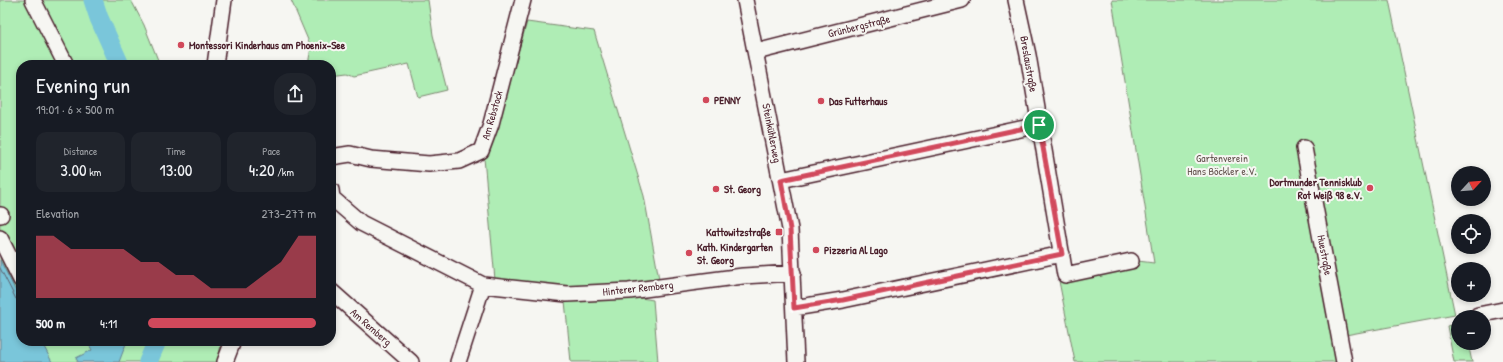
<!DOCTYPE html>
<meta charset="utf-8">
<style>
body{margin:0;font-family:"Patrick Hand",sans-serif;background:#20242c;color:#f1f3f6;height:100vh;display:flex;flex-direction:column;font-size:15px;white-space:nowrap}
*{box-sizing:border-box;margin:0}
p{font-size:13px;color:#9ea1a6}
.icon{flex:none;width:22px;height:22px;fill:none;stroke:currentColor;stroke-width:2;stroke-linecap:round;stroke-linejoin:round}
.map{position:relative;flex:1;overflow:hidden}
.panel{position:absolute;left:16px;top:60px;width:320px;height:286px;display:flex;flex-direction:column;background:#171b24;border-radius:16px;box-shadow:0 2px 6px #0003}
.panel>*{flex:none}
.needle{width:26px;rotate:64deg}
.fabs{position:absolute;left:1451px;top:166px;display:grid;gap:8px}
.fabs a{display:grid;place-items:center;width:40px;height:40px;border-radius:50%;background:#171b24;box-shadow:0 2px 6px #0003;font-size:20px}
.pin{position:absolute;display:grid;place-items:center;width:34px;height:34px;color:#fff;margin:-17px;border:2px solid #fff;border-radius:50%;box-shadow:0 1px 4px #0007}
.round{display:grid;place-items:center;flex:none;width:42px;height:42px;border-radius:16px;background:#20242c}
.summary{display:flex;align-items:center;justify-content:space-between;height:68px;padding:0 20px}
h1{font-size:22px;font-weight:600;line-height:30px}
.figures{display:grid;grid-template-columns:repeat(3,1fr);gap:6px;height:68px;padding:4px 20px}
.figures div{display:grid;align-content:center;border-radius:10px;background:#20242c;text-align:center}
.figures b{font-size:17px;font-weight:600}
.figures small{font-size:11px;font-weight:400}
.figures p{font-size:11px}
.chart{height:112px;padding:8px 20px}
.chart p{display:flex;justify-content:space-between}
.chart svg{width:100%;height:72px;margin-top:4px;fill:#d1495b;opacity:.7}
ul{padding:0 20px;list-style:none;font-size:13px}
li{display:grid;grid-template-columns:64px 48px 1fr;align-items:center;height:30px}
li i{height:10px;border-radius:5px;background:#d1495b}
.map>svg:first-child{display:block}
.green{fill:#afedb5;stroke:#7c8670}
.water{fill:#7ac6da;stroke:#678394}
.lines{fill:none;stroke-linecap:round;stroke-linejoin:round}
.shore{stroke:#5d6271;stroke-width:1}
.river{stroke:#7ac6da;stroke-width:19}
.minor-casing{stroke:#4a1f2b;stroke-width:18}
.minor{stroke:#f6f6f2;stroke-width:15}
.route-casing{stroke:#fff;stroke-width:8}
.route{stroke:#d1495b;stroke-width:5}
.poi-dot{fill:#d1495b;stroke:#f6f6f2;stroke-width:1.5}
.labels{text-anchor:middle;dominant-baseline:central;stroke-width:4;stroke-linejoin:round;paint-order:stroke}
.street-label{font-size:11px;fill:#4a1f2b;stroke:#f6f6f2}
.poi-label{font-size:11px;font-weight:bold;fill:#4a1f2b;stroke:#f6f6f2;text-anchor:start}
.park-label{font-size:11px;fill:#63524e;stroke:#f6f6f2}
</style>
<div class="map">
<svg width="1503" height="362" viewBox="0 0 1503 362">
<rect width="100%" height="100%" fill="#f6f6f2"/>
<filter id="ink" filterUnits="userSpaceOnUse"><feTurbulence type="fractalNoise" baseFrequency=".025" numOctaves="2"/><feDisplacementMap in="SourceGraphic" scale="8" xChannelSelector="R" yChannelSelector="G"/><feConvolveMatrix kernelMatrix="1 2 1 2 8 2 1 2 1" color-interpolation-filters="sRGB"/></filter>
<g filter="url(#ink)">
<path class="green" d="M0,0H131L144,25L160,65H21V341H222L217,362H0Z
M291,0H428L433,35L447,90L418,97L409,64L354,76L347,73L331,75V65H308L311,47Z
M1112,0H1389L1455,315L1340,336L1344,362H1075L1059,281L1138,261L1154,263Z
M527,22L594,31L644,196L659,279L633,283L569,287L495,280L484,158L491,143Z
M641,298L653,300L658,362H571L565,301Z
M1458,323V343H1468L1472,362H1454L1447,326Z"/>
<path class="water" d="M0,260L21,301V341H41L52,362H0Z
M87,341H127L119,362H78L76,358L92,350Z"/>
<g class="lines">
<path class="shore" d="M0,268L16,299L21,301"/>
<path class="river" d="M93,0L99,18L120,65
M148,362L157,341"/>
<g class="minor-casing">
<path id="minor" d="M33,0L66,65
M745,0L790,229L796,362
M1016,0L1028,55L1065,275L1131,261
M756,52L962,0
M215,65L224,0
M1304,148L1344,362
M331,157L350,154L371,159L429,164L459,161L481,151L491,124L523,0
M781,180L1039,125
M331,190L332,198L361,223L483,285L567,294L629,291L743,276L793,273
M0,215H1
M0,238L21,280
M331,291L411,362
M794,308L843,300L1062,254
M1478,315L1503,310
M225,362L233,341
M458,362L483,285"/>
</g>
<use href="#minor" class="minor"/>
</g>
</g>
<g class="lines" filter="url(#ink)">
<g class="route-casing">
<path id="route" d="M1039,125L1062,254L843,300L794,308L790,229L781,180Z"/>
</g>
<use href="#route" class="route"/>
</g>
<g class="poi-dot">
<circle cx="181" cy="45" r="4"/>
<circle cx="706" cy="100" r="4"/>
<circle cx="821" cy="101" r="4"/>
<circle cx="1370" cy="188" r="4"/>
<circle cx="716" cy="189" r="4"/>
<rect x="775" y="228" width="8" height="8" rx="2"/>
<circle cx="816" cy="250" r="4"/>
<circle cx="689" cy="253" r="4"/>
</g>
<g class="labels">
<g class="street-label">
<text transform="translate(859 26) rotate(-14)">Grünbergstraße</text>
<text transform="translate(1029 64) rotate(80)">Breslaustraße</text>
<text transform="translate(492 115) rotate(-74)">Am Rebstock</text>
<text transform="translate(772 133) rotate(79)">Steinkühlerweg</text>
<text transform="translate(1325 255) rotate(79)">Huestraße</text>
<text transform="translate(638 288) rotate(-6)">Hinterer Remberg</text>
<text transform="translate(371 327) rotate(41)">Am Remberg</text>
</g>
<g class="poi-label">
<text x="189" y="45">Montessori Kinderhaus am Phoenix-See</text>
<text x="714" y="100">PENNY</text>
<text x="829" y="101">Das Futterhaus</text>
<text x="1362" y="182" text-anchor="end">Dortmunder Tennisklub<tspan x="1362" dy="13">Rot Weiß 98 e.V.</tspan></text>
<text x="724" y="189">St. Georg</text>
<text x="771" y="232" text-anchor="end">Kattowitzstraße</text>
<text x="697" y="247">Kath. Kindergarten<tspan x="697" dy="13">St. Georg</tspan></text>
<text x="824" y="250">Pizzeria Al Lago</text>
</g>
<g class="park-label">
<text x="1222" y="158">Gartenverein<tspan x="1222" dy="13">Hans Böckler e.V.</tspan></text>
</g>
</g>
</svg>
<div class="fabs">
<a><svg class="needle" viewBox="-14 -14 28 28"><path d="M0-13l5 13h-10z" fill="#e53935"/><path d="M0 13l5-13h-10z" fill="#9ea1a6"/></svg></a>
<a><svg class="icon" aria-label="locate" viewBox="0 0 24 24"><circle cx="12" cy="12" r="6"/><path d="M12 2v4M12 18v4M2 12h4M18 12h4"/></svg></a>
<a>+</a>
<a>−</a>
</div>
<div class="pin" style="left:1039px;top:125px;background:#1e9e55"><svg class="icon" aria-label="arrive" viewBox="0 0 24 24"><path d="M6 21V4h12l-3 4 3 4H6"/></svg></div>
<section class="panel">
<div class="summary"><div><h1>Evening run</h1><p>19:01 · 6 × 500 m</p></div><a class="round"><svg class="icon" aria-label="share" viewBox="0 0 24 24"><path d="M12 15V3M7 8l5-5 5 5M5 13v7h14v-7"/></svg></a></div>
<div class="figures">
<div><p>Distance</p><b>3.00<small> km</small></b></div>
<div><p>Time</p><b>13:00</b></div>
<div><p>Pace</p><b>4:20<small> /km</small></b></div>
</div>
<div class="chart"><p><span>Elevation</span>273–277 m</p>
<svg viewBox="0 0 160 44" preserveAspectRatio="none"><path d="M0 44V6L10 6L20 14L30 14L40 14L50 14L60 22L70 22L80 30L90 30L100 38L110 38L120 38L130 30L140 22L150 6L160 6V44z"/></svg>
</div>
<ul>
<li><b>500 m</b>4:11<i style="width:100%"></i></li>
</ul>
</section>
</div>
